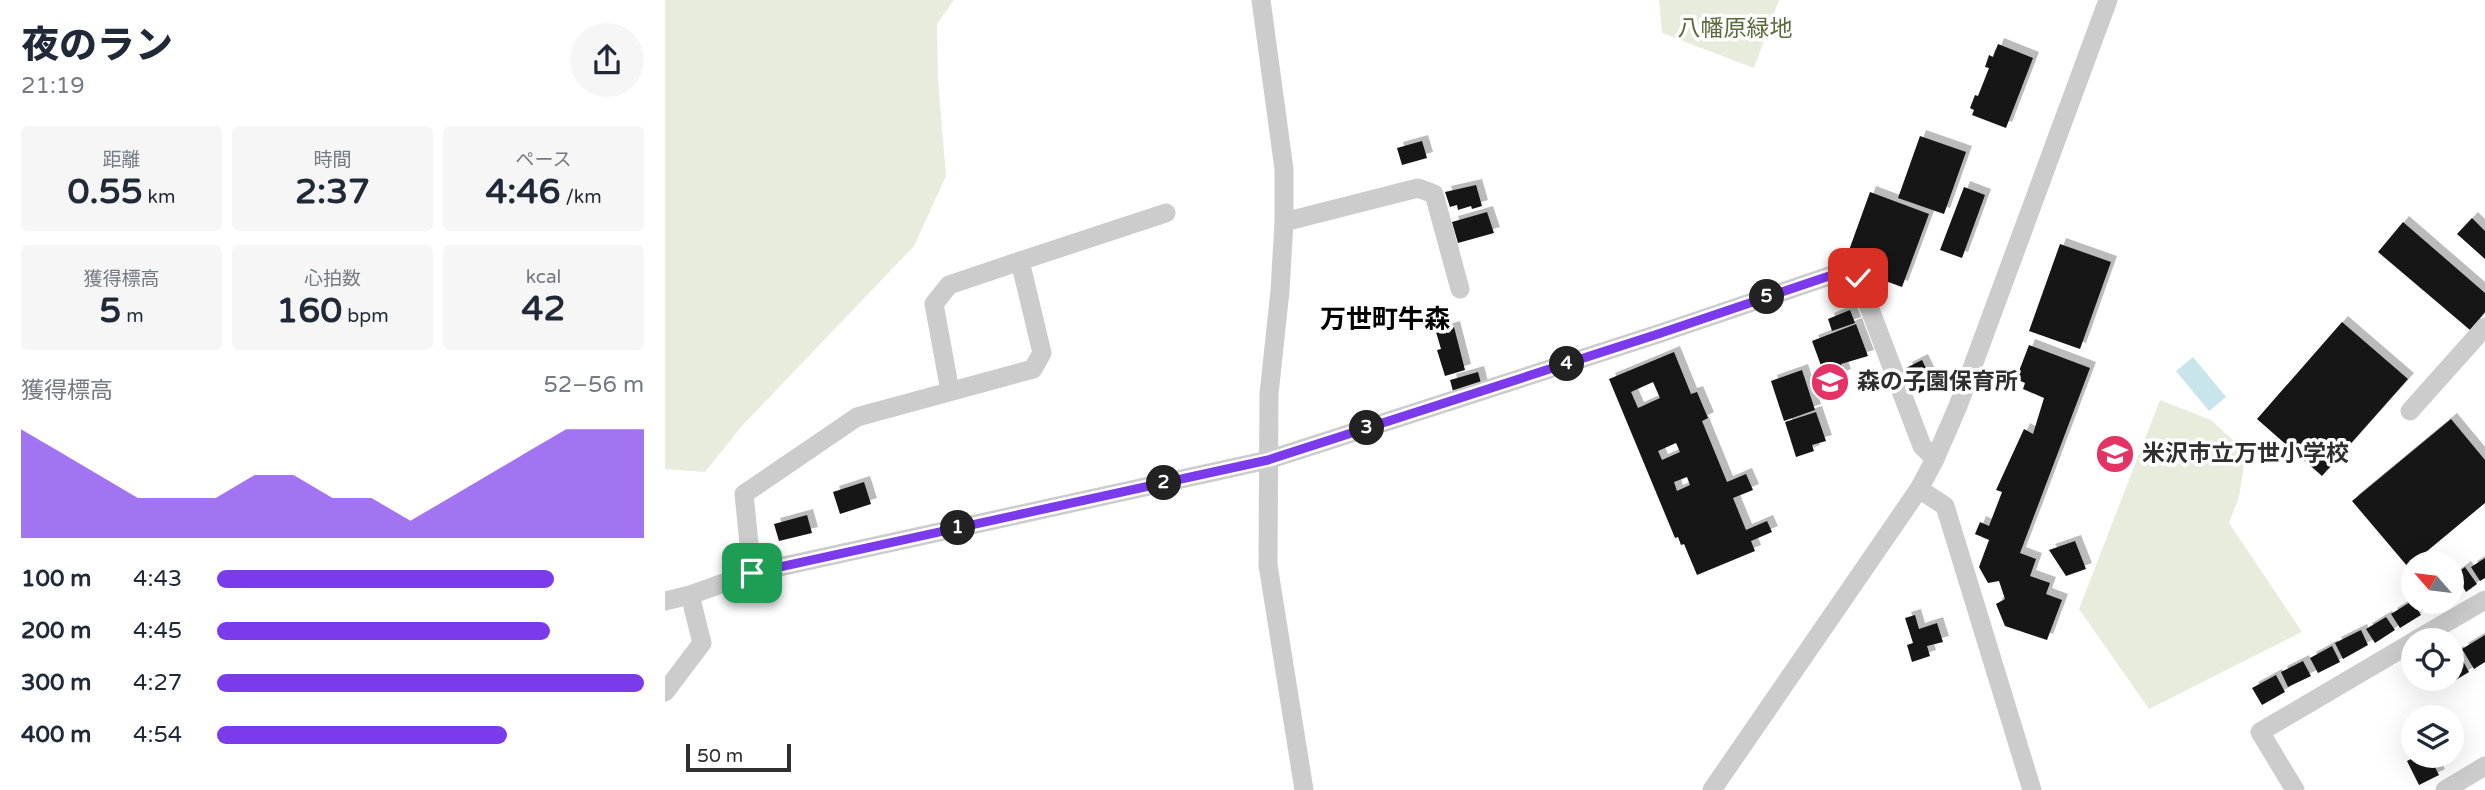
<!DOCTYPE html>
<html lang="ja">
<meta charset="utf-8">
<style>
body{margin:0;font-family:"Varela Round","Noto Sans JP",sans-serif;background:#f6f6f7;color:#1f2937;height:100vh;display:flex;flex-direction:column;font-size:26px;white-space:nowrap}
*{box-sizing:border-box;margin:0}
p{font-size:23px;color:#747a83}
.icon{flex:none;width:38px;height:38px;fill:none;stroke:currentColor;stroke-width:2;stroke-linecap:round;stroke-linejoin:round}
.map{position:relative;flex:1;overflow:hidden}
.sheet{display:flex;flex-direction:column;background:#fff;width:665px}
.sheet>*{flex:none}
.needle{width:46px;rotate:298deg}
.buttons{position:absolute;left:1736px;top:551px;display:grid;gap:14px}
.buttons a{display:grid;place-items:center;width:63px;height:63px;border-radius:50%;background:#fff;box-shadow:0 7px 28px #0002;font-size:35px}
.scale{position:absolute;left:21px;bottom:18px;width:105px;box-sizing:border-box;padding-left:7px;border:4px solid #2f2f2f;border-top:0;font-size:19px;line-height:24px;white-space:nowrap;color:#2f2f2f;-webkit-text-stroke:5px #fff;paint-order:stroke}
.pin{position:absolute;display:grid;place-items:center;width:60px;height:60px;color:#fff;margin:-30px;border-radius:14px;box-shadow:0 4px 10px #0006}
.km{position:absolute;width:35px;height:35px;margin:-18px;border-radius:50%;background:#222;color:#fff;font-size:19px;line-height:35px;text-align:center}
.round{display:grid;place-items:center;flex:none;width:74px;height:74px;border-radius:37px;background:#f6f6f7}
.summary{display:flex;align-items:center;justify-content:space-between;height:119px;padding:0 21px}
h1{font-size:38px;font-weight:800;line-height:52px}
.metrics{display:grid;grid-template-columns:repeat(3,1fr);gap:10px;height:119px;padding:7px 21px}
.metrics div{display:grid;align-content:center;border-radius:7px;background:#f6f6f7;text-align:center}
.metrics b{font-size:35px;font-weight:800}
.metrics small{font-size:19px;font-weight:400}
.metrics p{font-size:19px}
.chart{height:196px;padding:14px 21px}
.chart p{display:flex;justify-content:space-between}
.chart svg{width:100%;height:126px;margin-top:7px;fill:#7c3aed;opacity:.7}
ul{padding:0 21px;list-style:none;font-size:23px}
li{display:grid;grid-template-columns:112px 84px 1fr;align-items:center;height:52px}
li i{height:18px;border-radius:9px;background:#7c3aed}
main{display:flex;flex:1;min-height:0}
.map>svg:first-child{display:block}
.green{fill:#e8ecdd}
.water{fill:#c9e5ec}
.building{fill:#161616;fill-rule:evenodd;filter:url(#shadow)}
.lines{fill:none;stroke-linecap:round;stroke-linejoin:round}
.minor{stroke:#ccc;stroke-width:19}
.route-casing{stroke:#fff;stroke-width:14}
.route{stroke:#7c3aed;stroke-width:9}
.labels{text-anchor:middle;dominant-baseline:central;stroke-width:7;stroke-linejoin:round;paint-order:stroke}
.park-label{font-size:23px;fill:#5b6a3c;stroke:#fff}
.poi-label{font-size:23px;font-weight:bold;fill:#2f2f2f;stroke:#fff;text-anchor:start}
.quarter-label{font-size:26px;font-weight:bold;fill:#000;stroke:#fff}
</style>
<main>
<section class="sheet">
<div class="summary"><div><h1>夜のラン</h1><p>21:19</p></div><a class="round"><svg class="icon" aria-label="share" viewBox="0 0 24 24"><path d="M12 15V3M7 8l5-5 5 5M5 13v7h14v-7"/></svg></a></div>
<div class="metrics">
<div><p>距離</p><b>0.55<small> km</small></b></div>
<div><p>時間</p><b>2:37</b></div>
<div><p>ペース</p><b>4:46<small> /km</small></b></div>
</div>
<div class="metrics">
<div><p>獲得標高</p><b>5<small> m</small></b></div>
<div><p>心拍数</p><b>160<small> bpm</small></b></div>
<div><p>kcal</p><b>42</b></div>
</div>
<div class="chart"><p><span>獲得標高</span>52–56 m</p>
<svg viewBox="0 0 160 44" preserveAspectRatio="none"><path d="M0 44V6L10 14L20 22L30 30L40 30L50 30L60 22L70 22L80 30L90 30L100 38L110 30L120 22L130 14L140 6L150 6L160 6V44z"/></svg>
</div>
<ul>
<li><b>100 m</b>4:43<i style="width:79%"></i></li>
<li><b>200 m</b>4:45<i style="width:78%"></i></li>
<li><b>300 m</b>4:27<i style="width:100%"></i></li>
<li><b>400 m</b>4:54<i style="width:68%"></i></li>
</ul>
</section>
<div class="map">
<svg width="1820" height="790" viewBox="0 0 1820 790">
<defs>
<filter id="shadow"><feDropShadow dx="6" dy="-6" stdDeviation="0" flood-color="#0004"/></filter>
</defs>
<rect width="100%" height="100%" fill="#fff"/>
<path class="green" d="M0,0H289L272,24L273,80L281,176L249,246L76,427L40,472L0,469Z
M994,0H1114L1089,68L997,33Z
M1495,400L1546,420L1581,452L1574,497L1564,523L1637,632L1484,709L1414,609Z"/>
<path class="water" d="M1528,357L1561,397L1544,411L1511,371Z"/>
<path class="building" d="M1333,44L1368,58L1341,128L1307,115L1309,110L1305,108L1310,95L1313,96L1324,68L1320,67L1324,55L1328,57Z
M1255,136L1301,152L1279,214L1233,198Z
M757,141L762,158L737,165L732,148Z
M811,185L817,206L807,209L806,206L793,210L792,205L785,207L780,192Z
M1299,187L1320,195L1297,258L1275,250Z
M1205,192L1264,214L1237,287L1204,275L1209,262L1183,253Z
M822,212L829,233L793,243L787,222Z
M1807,218L1820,231V259L1792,234Z
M1738,222L1820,293V312L1805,330L1713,252Z
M1395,244L1446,262L1415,349L1364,331Z
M1185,310L1190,323L1167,331L1163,319Z
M1677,322L1743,379L1657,476L1592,419Z
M1191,324L1203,356L1176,364L1180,375L1162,382L1147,341Z
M789,327L800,370L780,376L772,350L776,349L771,332Z
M1364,345L1425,368L1355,553L1371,559L1365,576L1385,583L1381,594L1397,600L1382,640L1340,626L1331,604L1340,599L1334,581L1323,583L1314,567L1324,540L1310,534L1315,522L1324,526L1337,492L1331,490L1359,429L1368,434L1379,398L1358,389L1360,383L1351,379Z
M1009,352L1026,394L1032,392L1043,418L1037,421L1062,482L1081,474L1088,490L1068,498L1081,530L1102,521L1107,532L1086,541L1090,551L1032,575L1019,544L1016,545L1013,537L1010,538L944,379ZM988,382L995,398L973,408L966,392ZM1011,443L1015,452L997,460L993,451ZM1022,477L1025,485L1012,491L1009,482Z
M1257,360L1269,385L1254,393L1241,368Z
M1137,370L1150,410L1119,421L1106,381Z
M813,372L817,387L789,395L785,380Z
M1151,412L1161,441L1147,445L1149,451L1131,457L1120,422Z
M1786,419L1820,460V503L1743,567L1687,501Z
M199,482L206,504L175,514L168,492Z
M142,515L147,533L114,541L109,524Z
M1410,541L1421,569L1401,576L1384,550Z
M1820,558V578L1815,581L1806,567Z
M1800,567L1812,584L1801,592L1798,587L1790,593L1787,589V577Z
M1747,601L1756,615L1735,628L1726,614Z
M1250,615L1254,629L1272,623L1278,642L1262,646L1265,656L1247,662L1242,645L1248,643L1240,618Z
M1721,617L1730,630L1710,643L1701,629Z
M1696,630L1703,645L1678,659L1670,643Z
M1820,635V662L1809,669L1797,649Z
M1667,646L1675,662L1653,673L1645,658Z
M1793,652L1804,672L1776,689L1770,679H1787V656Z
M1638,661L1646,676L1623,687L1616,672Z
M1611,675L1620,692L1597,705L1587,688Z
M1752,756H1764L1774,775L1754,785L1742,761Z"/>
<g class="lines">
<path class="minor" d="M596,0L619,169V222L615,291L604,394L603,565L639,790
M619,222L753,188L769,194L795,289
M285,391L269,304L284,285L355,261
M1745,411L1820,327
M1254,489L1280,506L1367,790
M87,573L79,494L192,417L368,369L377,353L355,261L501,213
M0,601L25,595L87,573L603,460L993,334L1179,271L1193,278L1257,446L1270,459
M1751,640L1820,600
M0,692L37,643L25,595
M1047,790L1254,489L1270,459L1293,406L1443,0
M1630,790L1595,732L1748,642
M1780,790L1820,766"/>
</g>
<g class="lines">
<g class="route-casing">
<path id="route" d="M87,573L603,460L993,334L1179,271L1193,278"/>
</g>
<use href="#route" class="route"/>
</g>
<defs>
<g id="school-disc" transform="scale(2.0125)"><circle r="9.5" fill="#e43364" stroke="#fff"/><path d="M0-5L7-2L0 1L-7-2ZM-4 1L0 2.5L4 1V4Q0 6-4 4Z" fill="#fff"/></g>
</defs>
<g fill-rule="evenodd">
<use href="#school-disc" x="1165" y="382"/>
<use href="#school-disc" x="1450" y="454"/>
</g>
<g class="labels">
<g class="park-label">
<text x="1070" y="29">八幡原緑地</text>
</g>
<g class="poi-label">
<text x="1192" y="382">森の子園保育所</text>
<text x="1477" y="454">米沢市立万世小学校</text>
</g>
<g class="quarter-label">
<text x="720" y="319">万世町牛森</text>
</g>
</g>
</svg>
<div class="buttons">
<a><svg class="needle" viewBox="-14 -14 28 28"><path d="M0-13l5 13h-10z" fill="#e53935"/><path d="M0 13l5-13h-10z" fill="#747a83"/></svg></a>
<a><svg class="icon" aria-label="locate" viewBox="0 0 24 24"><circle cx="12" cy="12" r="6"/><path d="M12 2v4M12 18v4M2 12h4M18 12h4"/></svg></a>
<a><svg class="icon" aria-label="layers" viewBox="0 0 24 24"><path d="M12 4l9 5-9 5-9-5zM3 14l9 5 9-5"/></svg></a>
</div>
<div class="scale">50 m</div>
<div class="pin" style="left:87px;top:573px;background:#1e9e55"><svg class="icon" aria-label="arrive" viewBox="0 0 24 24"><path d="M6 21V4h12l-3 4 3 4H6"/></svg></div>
<div class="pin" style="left:1193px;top:278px;background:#d93025"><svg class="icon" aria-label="check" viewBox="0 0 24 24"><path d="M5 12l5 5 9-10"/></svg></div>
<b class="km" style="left:293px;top:528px">1</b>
<b class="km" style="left:499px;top:483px">2</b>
<b class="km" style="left:702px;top:428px">3</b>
<b class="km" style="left:902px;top:364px">4</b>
<b class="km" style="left:1102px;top:297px">5</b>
</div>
</main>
